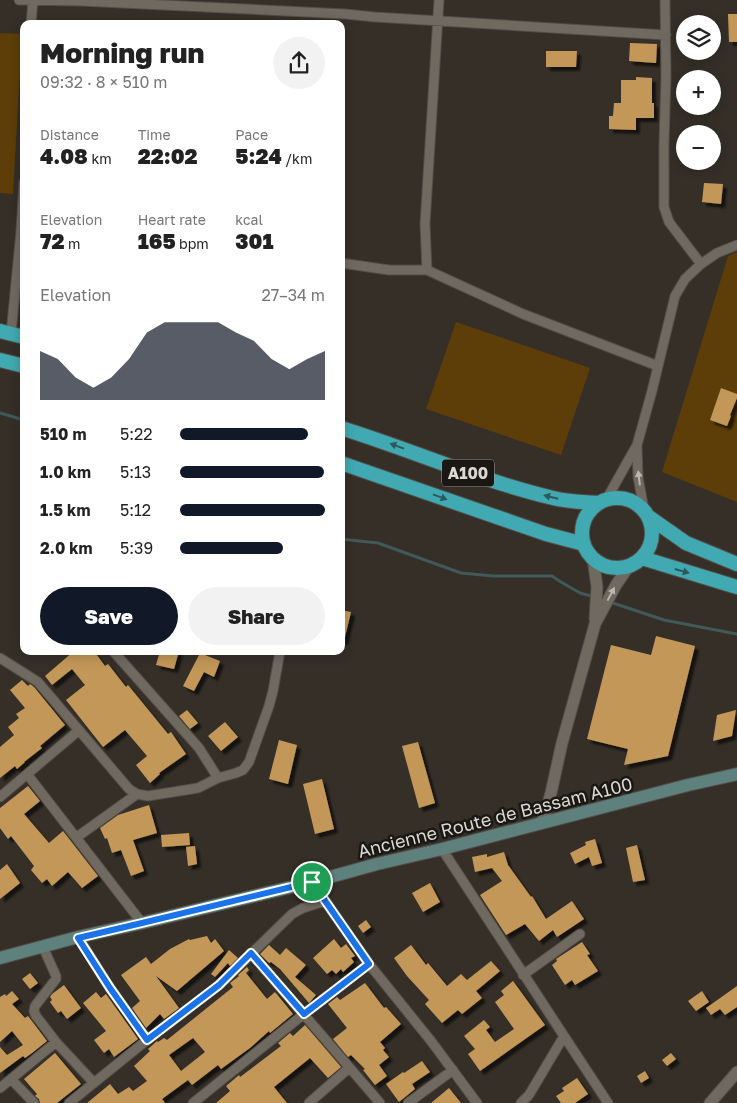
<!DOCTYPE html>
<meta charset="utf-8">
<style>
body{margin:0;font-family:"Golos Text",sans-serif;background:#f2f2f2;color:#222;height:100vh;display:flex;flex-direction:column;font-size:19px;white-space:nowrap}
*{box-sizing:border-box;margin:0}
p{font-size:16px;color:#767676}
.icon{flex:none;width:28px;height:28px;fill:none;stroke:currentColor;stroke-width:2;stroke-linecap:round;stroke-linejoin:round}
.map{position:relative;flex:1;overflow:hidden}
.drawer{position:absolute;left:20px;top:20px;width:325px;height:635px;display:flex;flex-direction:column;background:#fff;border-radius:10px;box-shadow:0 2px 12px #0003}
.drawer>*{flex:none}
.tools{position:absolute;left:676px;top:15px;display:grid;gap:10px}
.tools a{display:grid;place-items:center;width:45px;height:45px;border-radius:50%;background:#fff;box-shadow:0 2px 12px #0003;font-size:25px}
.pin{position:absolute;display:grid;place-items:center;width:42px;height:42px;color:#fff;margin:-21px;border:2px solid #fff;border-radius:50%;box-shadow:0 1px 5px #0007}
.round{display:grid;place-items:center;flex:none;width:52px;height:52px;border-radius:26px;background:#f2f2f2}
.overview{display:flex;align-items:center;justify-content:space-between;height:85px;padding:0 20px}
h1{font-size:28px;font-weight:800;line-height:38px}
.metrics{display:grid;grid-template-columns:repeat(3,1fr);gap:8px;height:85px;padding:5px 20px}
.metrics div{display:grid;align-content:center}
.metrics b{font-size:21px;font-weight:800}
.metrics small{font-size:14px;font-weight:400}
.metrics p{font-size:14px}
.chart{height:140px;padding:10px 20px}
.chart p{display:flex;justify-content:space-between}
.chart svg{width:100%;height:90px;margin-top:5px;fill:#111827;opacity:.7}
.cta{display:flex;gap:10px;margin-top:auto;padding:10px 20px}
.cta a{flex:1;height:58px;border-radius:30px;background:#111827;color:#fff;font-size:20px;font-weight:800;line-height:58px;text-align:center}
.cta a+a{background:#f2f2f2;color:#222}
ul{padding:0 20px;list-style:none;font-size:16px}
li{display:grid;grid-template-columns:80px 60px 1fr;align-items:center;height:38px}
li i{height:12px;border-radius:6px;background:#111827}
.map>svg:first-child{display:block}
.green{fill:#5d3e08}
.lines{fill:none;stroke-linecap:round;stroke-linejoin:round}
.stream{stroke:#42595a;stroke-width:3}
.building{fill:#c39758;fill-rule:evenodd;filter:url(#shadow)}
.minor-casing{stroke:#524d47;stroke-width:11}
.tertiary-casing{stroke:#524d47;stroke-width:13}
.secondary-casing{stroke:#524d47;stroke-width:14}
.trunk-casing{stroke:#524d47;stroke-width:16}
.minor{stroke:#6f6960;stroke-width:9}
.tertiary{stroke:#6f6960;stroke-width:11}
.secondary{stroke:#5e817e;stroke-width:12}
.trunk{stroke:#40a9b1;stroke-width:14}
.oneway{fill:#2b595b}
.oneway2{fill:#bbb6b0}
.route-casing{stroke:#fff;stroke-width:10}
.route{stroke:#1a73e8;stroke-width:6}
.labels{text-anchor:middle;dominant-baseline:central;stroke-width:5;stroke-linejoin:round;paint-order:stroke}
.shield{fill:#1a1815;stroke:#a19e99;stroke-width:1}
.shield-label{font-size:16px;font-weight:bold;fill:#dbd7d2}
.street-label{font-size:18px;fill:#dbd7d2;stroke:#1a1815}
</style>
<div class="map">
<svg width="737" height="1103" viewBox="0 0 737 1103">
<defs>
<filter id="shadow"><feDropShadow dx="4" dy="4" stdDeviation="1" flood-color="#0009"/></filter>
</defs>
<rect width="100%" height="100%" fill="#352f28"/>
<path class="green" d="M0,33L22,34L13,194L0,193Z
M737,252V502L662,472L728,256Z
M456,322L590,368L561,455L426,409Z"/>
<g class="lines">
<path class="stream" d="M0,413L24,420
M341,539L378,543L461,573L493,576H552L561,582L580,593L595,597
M610,602L664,620L737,634"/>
</g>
<path class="building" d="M728,14H737V42H729Z
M630,43L657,44L656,63L629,61Z
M546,51H577L576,67H546Z
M636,77L652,78V103H654V118H636V130L609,129V116H613L614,103H621V80H636Z
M704,183L723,184L721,204L702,202Z
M721,388L737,394V398L730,415L731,416L727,426L710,420Z
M341,610L351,612L344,641H341Z
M656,636L695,646L668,756L624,765L628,749L587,739L611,645L651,655Z
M74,651H77L80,655L85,651H94L105,666L108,664L126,687L128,685L168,734L171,732L186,754L159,773L160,774L150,783L136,765L147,756L125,730L103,747L66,700L85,685L72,669L52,685L45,676Z
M160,651H179L174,669L156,665Z
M200,653L220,661L214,677L204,672L194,691L183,686Z
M22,680L28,686L30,684L34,687L65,725L40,746L42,748L24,762H25L17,769L15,766L0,778V747L14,735L8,727L19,718L16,714L25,708L10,690Z
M187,710L198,723L190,729L179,716Z
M736,710L732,736L713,741L717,715Z
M225,722L238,737L221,751L208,736Z
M279,740L297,745L288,784L269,779Z
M418,742L435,803L419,808L402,746Z
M322,779L334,829L315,834L303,784Z
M28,786L40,801L24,814L49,843L63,831L98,876L82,888L68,872L52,886L47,879L42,883L31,870L34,866L11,836L8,839L0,828V808Z
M149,805L157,833L133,840L144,871L131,876L121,850L112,853L107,838L105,839L100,828L118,815Z
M189,833L190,845L162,847L161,835Z
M595,839L602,863L592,866L589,857L575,864L570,853L586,845L585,842Z
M637,845L645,880L633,882L626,848Z
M195,846L197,864L188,866L186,847Z
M504,852L508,865L531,897L532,896L546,919L572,901L584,919L557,937L553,930L539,941L525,924L506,935L480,895L502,881L492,868L475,872L472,857L487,854V857Z
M7,864L20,883L0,899V870Z
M430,883L440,902L423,912L412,893Z
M366,920L371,927L363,933L358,926Z
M207,936L211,943L215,939L224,951L177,991L156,976L179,1008L164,1019L160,1014L146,1028L132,1008L140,1001L121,975L146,957L151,964L170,949L189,939L190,940Z
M334,939L341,948L346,944L355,956L351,958L354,962L343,972L341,969L336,974L332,970L327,974L313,958Z
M582,942L590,954L587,955L598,971L575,985L572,980L565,985L552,965L557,961L556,959Z
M269,945L280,955L286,948L306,965L295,977L316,995L309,1003L280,969L271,962L269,963L260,954Z
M411,945L426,965L428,963L447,986L461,974L467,980L491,961L500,971L476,991L482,998L462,1014L458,1010L442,1023L425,1004L429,1000L407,976L394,958Z
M229,950L238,958L230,966L228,963L215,977L211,974Z
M247,967L249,970L246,973L267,999L275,992L293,1014L270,1033L269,1031L250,1048L221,1069L218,1065L192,1085L188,1080L162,1099L165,1103H87L110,1084L118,1094L129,1087L133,1091L147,1081L134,1066L150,1051L148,1049L157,1041L158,1042L164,1038L167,1040L233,987L230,983L239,976L238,975ZM193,1038L205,1052L181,1071L169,1055Z
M30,973L38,983L30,989L22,979Z
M513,981L545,1025L480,1071L468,1054L475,1049L464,1036L484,1020L490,1027L486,1030L495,1042L514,1029L495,1002L504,995L501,991Z
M365,983L384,1008L386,1007L401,1024L380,1042L385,1048L383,1050L389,1057L379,1065L387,1076L375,1085L363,1070L365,1069L351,1055L348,1057L333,1039L347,1028L328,1004L337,997L340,1000Z
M64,985L81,1008L67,1019L61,1011L58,1013L50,1002L52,1000L50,997L52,994Z
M737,986V1007L725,1015L720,1009L711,1015L706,1008Z
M12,991L19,999L12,1004L25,1018L28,1016L47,1041L32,1053L25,1058L23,1056L0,1073V1047L7,1055L23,1045L12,1031L0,1042V997L5,994L6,996Z
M702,991L709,1002L696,1011L688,1001Z
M96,992L101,998L106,994L138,1039L114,1057L109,1049L104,1053L94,1040L106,1031L83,1003Z
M305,1025L341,1067L328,1078L310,1058L274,1087L287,1103H216L230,1091L226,1086L239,1075L240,1077L281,1046L278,1043L290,1033L293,1036Z
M55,1053L81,1084L57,1103H40L39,1099L35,1096L37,1094L24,1079Z
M671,1053L676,1059L667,1066L662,1060Z
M422,1061L430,1072L412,1084L415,1089L399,1102L386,1084L403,1072L404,1073Z
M645,1071L649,1078L641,1083L637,1076Z
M577,1078L588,1094L575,1103H561L556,1096L564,1091L562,1088Z
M449,1088L461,1103H431Z"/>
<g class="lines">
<g class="minor-casing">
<path id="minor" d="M19,0L81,1L345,14L375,17L666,35
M665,0L666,76L664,143V207L669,222L701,264
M31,24L33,0
M341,263L389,270H427L523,314L658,366
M427,270L425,224L439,0
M11,334L21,231L24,182
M637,446L638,477L644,510
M606,500L637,445L652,391L675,296L685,279L701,264L717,253L737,245
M113,651L199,748L218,778
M0,658L38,682L129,789L137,794L148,796L198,788L218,778L236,773L243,770L249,762L269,706L273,691L280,651
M27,774L142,923
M0,797L71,737L79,730
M77,837L137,794
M442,849L564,1036L529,1095L521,1103
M312,882L369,964L431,1041L477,1103
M78,937L110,988L147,1040
M43,947L56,976V979L35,1006L34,1011L36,1016L56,1042L94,1083
M251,953L380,1103
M523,975L580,934
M564,1036L608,1103
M11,1079L34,1103
M0,1088L56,1042
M69,1103L147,1040L219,985L292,914L303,908L325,901
M193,1103L304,1014L369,964
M309,1103L349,1068
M408,1103L453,1070"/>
</g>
<g class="tertiary-casing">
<path id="tertiary" d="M593,558L597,587L595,619
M542,823L551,793L562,743L595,624L616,585L629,566
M710,1103L737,1072"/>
</g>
<g class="secondary-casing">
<path id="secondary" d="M0,958L78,937L142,923L312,882L377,864L442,849L688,785L737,774"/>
</g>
<g class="trunk-casing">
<path id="trunk" d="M0,331L24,337
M0,360L24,366
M341,428C412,450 481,481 553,498C568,502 584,502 599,503
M341,463L546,534L584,544
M582 533a35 35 0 1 1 70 0a35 35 0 1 1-70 0Z
M649,517L686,543L737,564
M642,558L737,587"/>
</g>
<use href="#minor" class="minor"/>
<use href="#tertiary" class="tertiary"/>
<use href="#secondary" class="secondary"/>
<use href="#trunk" class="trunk"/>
</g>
<defs><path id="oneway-solid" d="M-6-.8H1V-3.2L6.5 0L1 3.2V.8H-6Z" transform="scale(1.25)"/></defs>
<g class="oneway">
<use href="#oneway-solid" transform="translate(397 446) rotate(-160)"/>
<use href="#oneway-solid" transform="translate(440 497) rotate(20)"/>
<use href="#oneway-solid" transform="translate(551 497) rotate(-166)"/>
<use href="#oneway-solid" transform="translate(682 571) rotate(16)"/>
</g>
<g class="oneway2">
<use href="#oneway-solid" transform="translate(639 478) rotate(-97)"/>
<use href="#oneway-solid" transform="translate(611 594) rotate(-62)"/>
</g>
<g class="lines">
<g class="route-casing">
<path id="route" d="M312,882L369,964L304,1014L251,953L219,985L147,1040L110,988L78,938L142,923Z"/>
</g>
<use href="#route" class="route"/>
</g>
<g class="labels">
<rect class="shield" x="442" y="459.5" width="52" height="27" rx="4"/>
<g class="shield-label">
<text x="468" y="473">A100</text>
</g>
<g class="street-label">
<text transform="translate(495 817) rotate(-14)">Ancienne Route de Bassam A100</text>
</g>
</g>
</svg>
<div class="tools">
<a><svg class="icon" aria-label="layers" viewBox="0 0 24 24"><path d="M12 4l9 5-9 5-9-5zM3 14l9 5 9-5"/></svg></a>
<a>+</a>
<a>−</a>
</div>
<div class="pin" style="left:312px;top:882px;background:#1e9e55"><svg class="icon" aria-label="arrive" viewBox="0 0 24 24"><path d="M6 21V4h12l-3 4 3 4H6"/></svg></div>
<section class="drawer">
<div class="overview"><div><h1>Morning run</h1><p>09:32 · 8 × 510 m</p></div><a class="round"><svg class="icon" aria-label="share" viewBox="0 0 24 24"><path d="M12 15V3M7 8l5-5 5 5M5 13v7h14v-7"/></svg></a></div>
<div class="metrics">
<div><p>Distance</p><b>4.08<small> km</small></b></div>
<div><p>Time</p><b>22:02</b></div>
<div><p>Pace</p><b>5:24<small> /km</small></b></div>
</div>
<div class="metrics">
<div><p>Elevation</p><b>72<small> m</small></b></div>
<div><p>Heart rate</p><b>165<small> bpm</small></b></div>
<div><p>kcal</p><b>301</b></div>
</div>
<div class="chart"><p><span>Elevation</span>27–34 m</p>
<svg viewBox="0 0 160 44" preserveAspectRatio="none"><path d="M0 44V20L10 24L20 33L30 38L40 33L50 24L60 11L70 6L80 6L90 6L100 6L110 11L120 15L130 24L140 29L150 24L160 20V44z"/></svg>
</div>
<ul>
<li><b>510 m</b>5:22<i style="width:88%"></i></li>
<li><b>1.0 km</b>5:13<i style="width:99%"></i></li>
<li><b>1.5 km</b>5:12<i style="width:100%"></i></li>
<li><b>2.0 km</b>5:39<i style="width:71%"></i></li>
</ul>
<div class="cta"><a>Save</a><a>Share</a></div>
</section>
</div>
